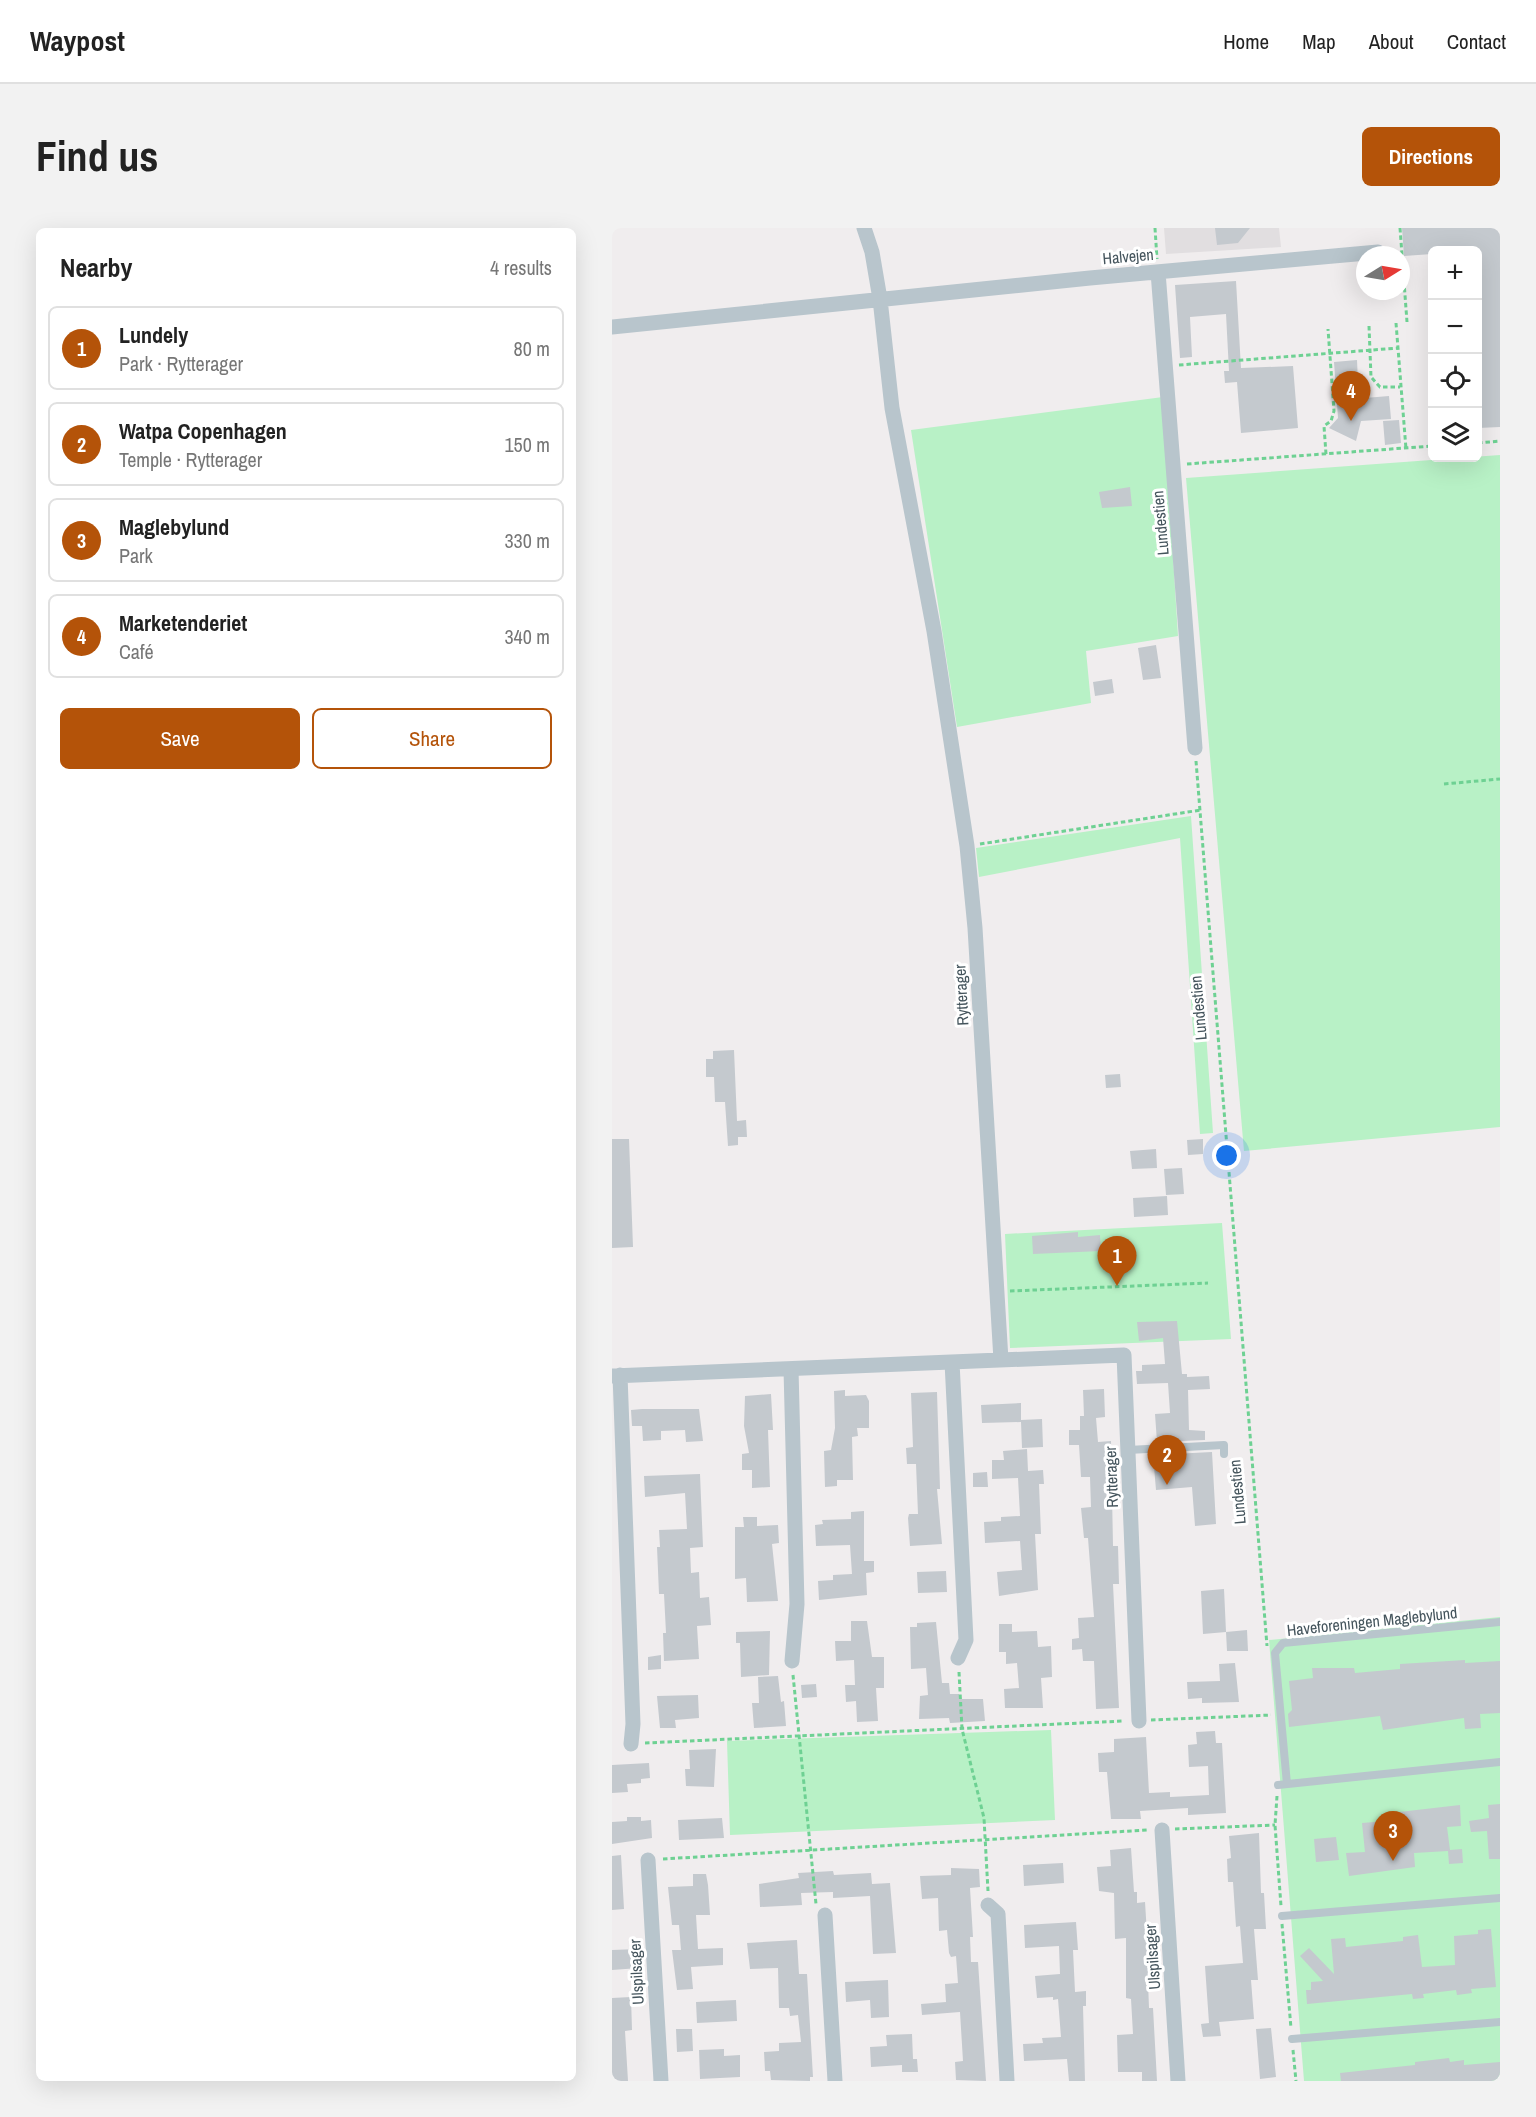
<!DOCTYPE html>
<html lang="en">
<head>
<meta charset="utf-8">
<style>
	:root { --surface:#fff; --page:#f2f2f2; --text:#222; --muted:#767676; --line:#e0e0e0; --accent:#b45309 }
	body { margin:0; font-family:"Archivo Narrow",sans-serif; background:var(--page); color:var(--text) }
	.controls { position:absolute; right:18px; top:18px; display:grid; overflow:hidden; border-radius:9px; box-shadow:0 6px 24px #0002 }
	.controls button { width:54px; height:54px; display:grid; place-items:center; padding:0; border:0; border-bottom:2px solid var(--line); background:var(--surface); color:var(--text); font:30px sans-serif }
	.compass { position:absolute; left:744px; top:18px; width:54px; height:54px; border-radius:50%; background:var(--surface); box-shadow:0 6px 24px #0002; rotate:79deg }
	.you { position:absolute; left:615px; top:928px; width:21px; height:21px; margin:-15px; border:4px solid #fff; border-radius:50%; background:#1a73e8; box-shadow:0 0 0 9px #1a73e833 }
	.badge { display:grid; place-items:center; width:39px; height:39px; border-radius:50%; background:var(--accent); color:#fff; font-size:20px; font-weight:700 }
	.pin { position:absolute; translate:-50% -50px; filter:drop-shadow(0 2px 3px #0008) }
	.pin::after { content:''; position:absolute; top:32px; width:21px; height:18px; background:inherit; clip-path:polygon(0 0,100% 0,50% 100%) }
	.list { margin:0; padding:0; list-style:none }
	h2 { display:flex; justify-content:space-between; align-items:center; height:78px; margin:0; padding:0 24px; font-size:26px }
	h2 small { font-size:20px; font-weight:400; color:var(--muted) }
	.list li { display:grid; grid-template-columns:39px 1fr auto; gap:18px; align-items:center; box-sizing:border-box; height:84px; margin:0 12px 12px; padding:0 12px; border:2px solid var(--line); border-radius:9px }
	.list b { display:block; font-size:22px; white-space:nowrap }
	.list p { margin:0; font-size:20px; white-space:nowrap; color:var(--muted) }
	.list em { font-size:20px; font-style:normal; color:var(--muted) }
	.actions { display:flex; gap:12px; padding:18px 24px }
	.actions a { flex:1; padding:14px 0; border:2px solid var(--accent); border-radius:9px; text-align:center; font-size:21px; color:var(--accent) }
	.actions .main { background:var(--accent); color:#fff }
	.icon { flex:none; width:33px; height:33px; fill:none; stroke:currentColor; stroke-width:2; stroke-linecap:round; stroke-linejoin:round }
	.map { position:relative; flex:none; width:888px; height:1853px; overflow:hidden; border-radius:9px }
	header { display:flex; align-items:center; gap:36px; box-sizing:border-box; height:84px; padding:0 30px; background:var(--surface); border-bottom:2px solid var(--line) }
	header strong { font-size:28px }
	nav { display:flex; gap:33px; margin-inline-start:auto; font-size:21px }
	.intro { display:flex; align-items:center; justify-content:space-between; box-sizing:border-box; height:144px; padding:0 36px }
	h1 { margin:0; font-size:42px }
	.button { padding:15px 27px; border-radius:9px; background:var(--accent); color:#fff; font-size:21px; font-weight:700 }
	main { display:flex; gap:36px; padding:0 36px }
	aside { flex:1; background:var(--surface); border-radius:9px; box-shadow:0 6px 24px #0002 }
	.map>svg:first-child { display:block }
	.education { fill:#e1dee0 }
	.green { fill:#b8f1c6 }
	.building { fill:#c4c9ce }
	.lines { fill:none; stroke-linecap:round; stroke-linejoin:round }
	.path { stroke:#6ed193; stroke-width:3; stroke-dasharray:4.5 3; stroke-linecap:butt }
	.lane { stroke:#b8c5cc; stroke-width:8 }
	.street { stroke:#b8c5cc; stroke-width:15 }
	.labels { text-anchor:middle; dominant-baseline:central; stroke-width:6; stroke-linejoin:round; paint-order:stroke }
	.street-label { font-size:16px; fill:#44545c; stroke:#fff }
</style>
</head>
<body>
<header>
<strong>Waypost</strong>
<nav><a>Home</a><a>Map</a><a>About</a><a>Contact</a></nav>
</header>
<div class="intro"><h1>Find us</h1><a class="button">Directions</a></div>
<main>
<aside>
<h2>Nearby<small>4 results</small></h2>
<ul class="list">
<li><span class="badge">1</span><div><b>Lundely</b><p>Park · Rytterager</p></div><em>80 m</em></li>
<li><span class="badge">2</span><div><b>Watpa Copenhagen</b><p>Temple · Rytterager</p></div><em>150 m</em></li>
<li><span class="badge">3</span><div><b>Maglebylund</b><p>Park</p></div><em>330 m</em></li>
<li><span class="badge">4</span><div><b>Marketenderiet</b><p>Café</p></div><em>340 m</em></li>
</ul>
<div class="actions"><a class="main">Save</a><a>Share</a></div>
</aside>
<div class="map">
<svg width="888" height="1853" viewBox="0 0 888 1853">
	<rect width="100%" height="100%" fill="#f0edee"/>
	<path class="education" d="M552,0H667L669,19L554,26Z"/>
	<path class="green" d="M551,169L566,408L474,423L479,475L345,499L299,202Z
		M888,227V899L632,923L574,250Z
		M579,588L601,905L588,906L568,610L367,649L364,620Z
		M610,995L619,1111L398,1120L393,1006Z
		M888,1389V1853H692L657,1412Z
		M439,1502L443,1592L118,1607L115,1513Z"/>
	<path class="building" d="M603,0H638L626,15L605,17Z
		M790,0H888V199L866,200V22H820V26L792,28Z
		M624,53L629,140L681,138L686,200L629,205L625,154L613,155L612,143H617L614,86L578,89L580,129L568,130L563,57Z
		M745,132L746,154L755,159L753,170L777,168L779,191L749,193L744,213L717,200L726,190L722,134Z
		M787,192L789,215L773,217L771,193Z
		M518,259L520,278L490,280L487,264Z
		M544,417L549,450L531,452L526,420Z
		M500,451L502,465L483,468L481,454Z
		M122,822L125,893L134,892L135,909H126V917L116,918L113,874H103L102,849H94V831H101V823Z
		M508,846L509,859L494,860L493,847Z
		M0,911H17L21,1019L0,1020Z
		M591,911V926L576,927L575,912Z
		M544,921L545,940L520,941L518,923Z
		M570,940L572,966L554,967L552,941Z
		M555,968L556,987L522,989L521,970Z
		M466,1004V1009L488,1007L489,1023L421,1026L420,1008Z
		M565,1093L570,1146H575V1149L597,1148L598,1161L576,1162L577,1202L593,1203V1212L545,1214L543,1186L558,1185L556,1155L525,1156L524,1143H530V1137L553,1136L551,1110L527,1113L525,1094Z
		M492,1161L493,1189L484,1190L486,1214L499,1213L501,1318H506L507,1356H501L507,1480L484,1481L482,1433H471L470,1421L460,1422V1411L467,1410L466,1390L482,1389L476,1310H472L469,1280L479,1279L478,1249H469L467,1217H457V1202H468V1188H472L471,1162Z
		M233,1162V1168L254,1167L257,1173V1200H245L246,1208L240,1209L241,1252H225V1258L213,1259L212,1223L219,1222L223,1200L222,1163Z
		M325,1164L328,1261H325L330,1316L298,1318L296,1290L297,1286H306L304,1236H295L294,1220L301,1219L299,1165Z
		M159,1166L161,1202H156L158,1259L140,1260V1242H130V1226L137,1225L132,1198L133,1168Z
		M409,1175V1192L430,1191L431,1219L410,1220L409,1194L370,1195L369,1177Z
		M30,1181H87L91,1213L74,1214L73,1202L49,1203V1212L31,1213L30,1198H20L19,1182Z
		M415,1221L416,1243L431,1242L432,1256H427L429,1306H423L426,1362L387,1368L385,1344L410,1342L408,1313L373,1315L372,1294L389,1293V1289L408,1288L406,1250L380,1251V1232H392L391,1223Z
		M600,1224L604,1296L583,1298L580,1259L544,1262L541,1227Z
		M375,1244L376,1259H361V1245Z
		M88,1246L91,1319L78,1320L79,1345L87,1344L88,1370L97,1369L99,1397L85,1398L87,1431L52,1433L51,1405H54L52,1366H47L45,1319H48L47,1302L75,1301L73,1265L33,1269L32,1248Z
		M252,1283V1333H262V1344L254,1345L255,1367L207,1372L206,1353L221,1352V1347L240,1346L238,1317L204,1318L203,1297L211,1296L210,1292L239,1291V1284Z
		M131,1289H145V1298L166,1297L167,1315L160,1316L166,1373L135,1374L134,1350L123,1351V1299H132Z
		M334,1343L335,1364L306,1365L305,1344Z
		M612,1361L614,1404L635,1402L636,1423H615L614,1404L591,1406L589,1363Z
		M239,1393H255L260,1429H272V1460H264L266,1493L245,1494L244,1473L234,1474L233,1457H243L242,1432L224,1433L223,1413H239Z
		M324,1394L330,1455H337L338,1466H347V1471H371L373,1493L338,1495L337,1490L307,1491L308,1468L316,1467L314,1440L299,1441L298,1399H305V1395Z
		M387,1396H400V1404L425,1403L426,1419L439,1418L440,1449L429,1450L431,1480H393L392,1461L407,1460L405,1435L394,1436V1424H387Z
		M158,1403L157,1447L129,1449L128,1415H124V1404Z
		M49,1427V1441L36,1442V1429Z
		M853,1432V1435L888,1433V1485L868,1486L869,1500L853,1501L852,1490L771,1502L768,1488L677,1499L676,1486L680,1482L677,1453L701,1450L700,1440H742L743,1445L788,1441V1436Z
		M623,1435L627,1474L590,1475V1470L576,1471L575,1454L608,1453L607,1436Z
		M166,1448L169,1474L172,1473L174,1498L142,1500L140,1475H147L146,1449Z
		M204,1456L205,1469L190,1470L189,1457Z
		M86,1467L87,1490L63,1492L64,1500H48L45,1468Z
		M603,1503L604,1515H610L614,1585L576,1587V1580L528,1583L529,1591H499L495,1544H487L486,1525L502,1524V1511L534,1509L537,1565L558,1564V1569L597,1567L596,1538L577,1539L576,1517L585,1516L584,1504Z
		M104,1521L102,1559L74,1558L73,1541H78L77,1522Z
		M37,1535L38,1550L29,1551V1555L15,1556L16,1564L0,1565V1537Z
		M888,1576V1631H877L875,1603L859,1604L857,1593L877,1590L876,1577Z
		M848,1577L849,1598L835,1599L838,1622L850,1621L851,1635L837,1636L836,1623L802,1625L803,1639L737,1648L734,1625L753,1624L750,1595L786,1592L787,1584Z
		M15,1589H29V1593L39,1592L40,1610L0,1616V1594L15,1593Z
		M110,1590L112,1610L67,1612L66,1592Z
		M647,1605L649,1665H652L654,1701H642L646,1752H639L642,1791L607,1794L609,1808L591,1809L589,1796L605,1794L597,1795L593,1738L631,1735L628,1698L624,1699L621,1654H616L615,1631L619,1630L617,1608Z
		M724,1609L727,1632L704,1634L702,1611Z
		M519,1620L522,1664H525V1675L533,1674L538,1754H536L537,1780H541L545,1853H530V1844H506L505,1807L521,1806L519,1771L514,1770V1710L503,1711L502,1665L487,1663L485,1639L499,1638L498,1622Z
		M9,1627L12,1681L0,1682V1628Z
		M451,1635L452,1655L412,1658L411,1637Z
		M339,1640L367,1641L368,1659L358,1660L361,1709H358L359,1734H366L374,1853L344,1852L343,1834L351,1833L348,1784L310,1787L309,1776L334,1774L333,1756L346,1755L344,1728L339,1729L337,1725L335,1702L327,1703L326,1670L310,1671L308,1648L339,1647Z
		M221,1643L222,1647L259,1645L260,1656L278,1655L284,1725L261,1726L258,1668L221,1670V1664L189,1665L190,1677L148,1679L147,1656L187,1650L186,1645Z
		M81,1646H94L96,1657L98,1687H84L86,1721L111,1720V1737L79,1739L81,1761L65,1762L60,1722H69L67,1697H60L56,1659L81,1658Z
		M464,1694L466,1722H461L463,1764L474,1763V1778H471L473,1853H457L455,1831L412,1833L411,1816L431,1815L430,1810L449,1809L446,1771L441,1772V1769L425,1770L423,1748L448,1746L447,1718L413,1720L412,1697Z
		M879,1701L884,1759L859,1761L860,1765L845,1767L844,1762L811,1766L812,1770L801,1771L800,1766L695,1776L694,1762H699V1754L711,1753L688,1728L697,1720L722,1746L719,1711L733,1710L734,1719L791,1713V1709L806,1707L810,1739L843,1737L842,1708L866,1706V1702Z
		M185,1712L187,1746H195L201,1849H198V1853L159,1852L158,1843H153L152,1824L167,1823V1815L189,1814L186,1787L178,1788L177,1780H167L166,1740L138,1741L135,1715Z
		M26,1721L27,1740L0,1742V1722Z
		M276,1752L277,1789L259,1790L258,1772L234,1774L233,1754Z
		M19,1769L20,1802L13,1803L16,1853H0V1770Z
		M124,1772L125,1793L85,1795L84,1774Z
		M659,1800L664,1849L648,1851L644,1801Z
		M64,1801H80L81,1823L65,1824Z
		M300,1806L301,1831H305L306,1844H290V1837L259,1839L258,1819L275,1818L274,1807Z
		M112,1821V1828L128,1827V1849L88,1851L87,1822Z
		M837,1830L838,1834L852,1832V1837L888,1834V1853H729L728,1845L803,1837V1834Z"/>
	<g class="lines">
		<path class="path" d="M543,0L545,31
			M788,0L795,94
			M784,95L794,221
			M757,98L759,149L768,159H788
			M567,137L786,120
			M866,215L888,213
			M714,226L712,198L719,193L722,183L716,101
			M575,236L820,218
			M584,533L655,1418
			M832,556L888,551
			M368,616L589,582
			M398,1063L596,1055
			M347,1444L350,1501L372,1590L376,1663
			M181,1447L204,1676
			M539,1492L659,1487
			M33,1515L512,1493
			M665,1568L663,1597L669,1678
			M563,1601L663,1597
			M51,1631L535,1602
			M670,1696L679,1800
			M681,1822L684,1853"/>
		<path class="lane" d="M516,1222L612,1217V1226
			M675,1556L663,1425L671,1415L888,1394
			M666,1557L888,1534
			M670,1688L888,1670
			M680,1811L888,1794"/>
		<path class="street" d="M252,0L260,24L268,71L280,180L322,403L355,618L363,700L389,1132
			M546,44L583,520
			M0,99L478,50L766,24
			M340,1134L354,1412L346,1430
			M179,1141L185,1376L180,1433
			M8,1147L21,1496L19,1516
			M0,1148L512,1127L527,1493
			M550,1602L566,1853
			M36,1632L49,1853
			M376,1677L386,1686L395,1853
			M213,1687L223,1853"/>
	</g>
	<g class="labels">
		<g class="street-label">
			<text transform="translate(516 28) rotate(-5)">Halvejen</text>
			<text transform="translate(548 295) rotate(-95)">Lundestien</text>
			<text transform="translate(349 767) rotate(-93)">Rytterager</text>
			<text transform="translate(586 780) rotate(-95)">Lundestien</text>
			<text transform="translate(499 1249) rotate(-92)">Rytterager</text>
			<text transform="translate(625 1264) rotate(-95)">Lundestien</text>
			<text transform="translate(760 1393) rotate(-6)">Haveforeningen Maglebylund</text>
			<text transform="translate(540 1729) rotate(-94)">Ulspilsager</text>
			<text transform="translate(24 1744) rotate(-93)">Ulspilsager</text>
		</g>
	</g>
</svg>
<div class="controls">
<button>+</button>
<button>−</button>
<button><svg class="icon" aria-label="locate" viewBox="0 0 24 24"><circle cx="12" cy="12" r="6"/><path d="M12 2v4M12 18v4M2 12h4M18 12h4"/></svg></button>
<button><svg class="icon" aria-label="layers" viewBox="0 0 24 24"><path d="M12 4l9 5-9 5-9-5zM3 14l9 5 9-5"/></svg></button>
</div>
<svg class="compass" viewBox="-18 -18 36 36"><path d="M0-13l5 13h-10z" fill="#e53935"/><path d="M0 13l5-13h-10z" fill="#767676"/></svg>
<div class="you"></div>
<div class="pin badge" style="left:505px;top:1058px">1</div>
<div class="pin badge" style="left:555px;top:1257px">2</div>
<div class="pin badge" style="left:781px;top:1633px">3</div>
<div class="pin badge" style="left:739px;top:193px">4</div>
</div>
</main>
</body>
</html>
